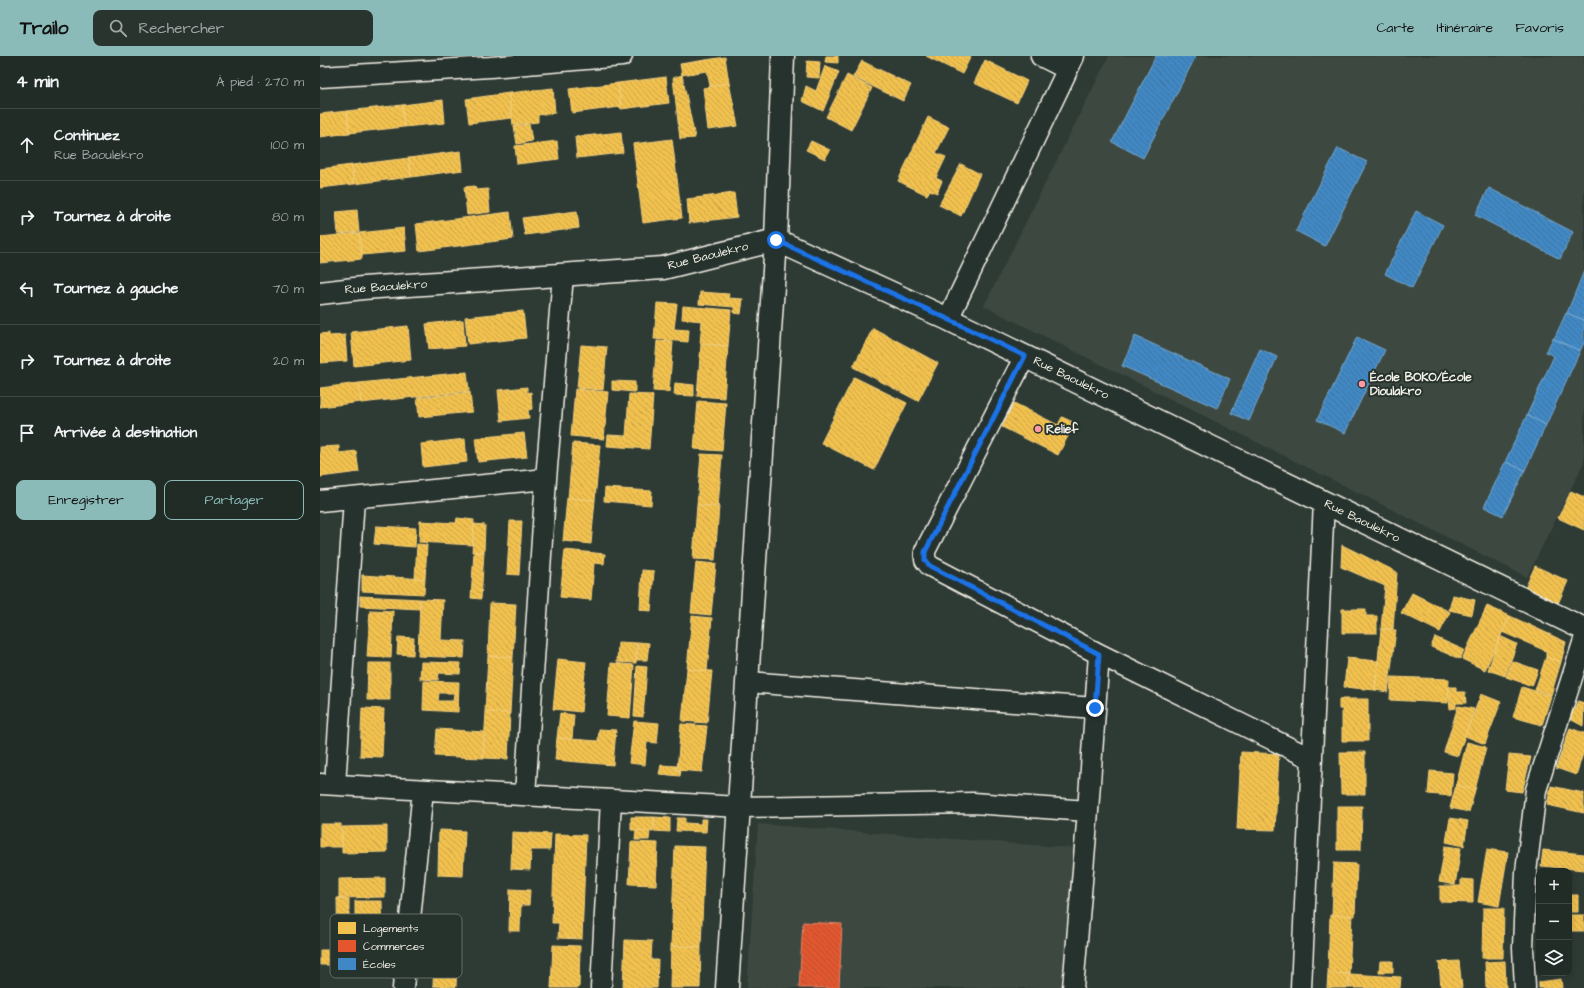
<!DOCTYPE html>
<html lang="fr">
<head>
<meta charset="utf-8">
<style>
	:root { --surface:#222c27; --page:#2a342f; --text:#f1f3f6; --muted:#a2a7a7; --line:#3f4844; --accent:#8bbbb9 }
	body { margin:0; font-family:"Architects Daughter",sans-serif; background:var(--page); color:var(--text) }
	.controls { position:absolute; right:12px; bottom:12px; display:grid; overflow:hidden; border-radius:8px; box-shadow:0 2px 6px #0003 }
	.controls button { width:36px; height:36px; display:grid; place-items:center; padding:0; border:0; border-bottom:1px solid var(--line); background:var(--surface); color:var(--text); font:20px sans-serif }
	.stop { position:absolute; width:12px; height:12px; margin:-9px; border:3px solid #1a73e8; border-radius:50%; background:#fff }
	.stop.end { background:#1a73e8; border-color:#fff; box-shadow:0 1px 4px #0008 }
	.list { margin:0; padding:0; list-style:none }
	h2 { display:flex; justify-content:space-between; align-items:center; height:52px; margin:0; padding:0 16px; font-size:17px }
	h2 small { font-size:13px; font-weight:400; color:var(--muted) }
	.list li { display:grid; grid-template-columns:26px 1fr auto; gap:12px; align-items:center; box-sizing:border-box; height:72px; padding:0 16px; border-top:1px solid var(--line) }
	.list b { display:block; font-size:15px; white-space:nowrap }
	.list p { margin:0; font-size:13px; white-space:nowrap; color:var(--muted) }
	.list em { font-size:13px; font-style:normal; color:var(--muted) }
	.actions { display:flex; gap:8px; padding:12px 16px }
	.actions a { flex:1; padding:9px 0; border:1px solid var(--accent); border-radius:8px; text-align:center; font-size:14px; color:var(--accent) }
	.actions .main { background:var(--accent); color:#111 }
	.icon { flex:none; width:22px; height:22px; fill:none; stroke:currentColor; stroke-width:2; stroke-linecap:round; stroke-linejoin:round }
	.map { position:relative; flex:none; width:1264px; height:932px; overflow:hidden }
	header { display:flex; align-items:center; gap:24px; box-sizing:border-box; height:56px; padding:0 20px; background:var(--accent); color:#111 }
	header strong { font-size:19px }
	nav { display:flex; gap:22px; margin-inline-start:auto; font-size:14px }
	.search { width:280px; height:36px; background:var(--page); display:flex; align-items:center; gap:10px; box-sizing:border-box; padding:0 14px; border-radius:8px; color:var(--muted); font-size:15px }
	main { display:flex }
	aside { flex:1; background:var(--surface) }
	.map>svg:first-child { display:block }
	.built { fill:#3c4841 }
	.homes { fill:url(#homes-back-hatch); stroke:#f3cf7c; fill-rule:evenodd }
	.shops { fill:url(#shops-back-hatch); stroke:#e98566 }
	.schools { fill:url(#schools-back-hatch); stroke:#75a8d0 }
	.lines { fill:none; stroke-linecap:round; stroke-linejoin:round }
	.street-casing { stroke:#f4f1e8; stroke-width:23 }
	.secondary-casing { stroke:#f4f1e8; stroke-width:25 }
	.street { stroke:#26332d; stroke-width:20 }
	.secondary { stroke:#26332d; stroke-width:22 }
	.route { stroke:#1a73e8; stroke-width:5 }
	.poi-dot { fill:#ff9aa2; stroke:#26332d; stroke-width:1.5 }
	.labels { text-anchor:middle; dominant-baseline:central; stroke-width:4; stroke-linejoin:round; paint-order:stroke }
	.street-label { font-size:12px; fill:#f4f1e8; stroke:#26332d }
	.poi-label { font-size:12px; font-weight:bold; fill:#f4f1e8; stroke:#26332d; text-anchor:start }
	.key { fill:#26332d; stroke:#646c65; stroke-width:1 }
	.key-label { font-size:11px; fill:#f4f1e8 }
</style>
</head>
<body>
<header>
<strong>Trailo</strong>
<div class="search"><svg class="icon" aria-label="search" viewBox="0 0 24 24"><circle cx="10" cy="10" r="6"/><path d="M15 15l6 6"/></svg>Rechercher</div>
<nav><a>Carte</a><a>Itinéraire</a><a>Favoris</a></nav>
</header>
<main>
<aside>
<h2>4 min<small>À pied · 270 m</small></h2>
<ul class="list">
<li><svg class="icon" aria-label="ahead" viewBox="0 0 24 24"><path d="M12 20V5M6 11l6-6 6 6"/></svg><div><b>Continuez</b><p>Rue Baoulekro</p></div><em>100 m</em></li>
<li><svg class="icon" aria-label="right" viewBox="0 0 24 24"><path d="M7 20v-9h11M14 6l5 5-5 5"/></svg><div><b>Tournez à droite</b></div><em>80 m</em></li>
<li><svg class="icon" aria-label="left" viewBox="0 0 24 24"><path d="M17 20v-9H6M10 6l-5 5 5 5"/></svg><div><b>Tournez à gauche</b></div><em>70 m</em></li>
<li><svg class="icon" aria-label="right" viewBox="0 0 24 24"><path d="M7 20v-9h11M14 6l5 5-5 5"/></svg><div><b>Tournez à droite</b></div><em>20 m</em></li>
<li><svg class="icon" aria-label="arrive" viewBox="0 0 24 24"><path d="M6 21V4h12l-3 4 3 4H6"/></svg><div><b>Arrivée à destination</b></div></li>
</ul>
<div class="actions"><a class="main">Enregistrer</a><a>Partager</a></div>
</aside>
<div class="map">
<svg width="1264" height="932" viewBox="0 0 1264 932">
	<defs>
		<pattern id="homes-back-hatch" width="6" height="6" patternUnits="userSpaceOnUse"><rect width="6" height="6" fill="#f2c14e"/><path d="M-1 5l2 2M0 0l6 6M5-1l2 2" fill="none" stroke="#c8a34c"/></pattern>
		<pattern id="shops-back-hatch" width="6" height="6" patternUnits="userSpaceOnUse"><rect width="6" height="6" fill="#e4572e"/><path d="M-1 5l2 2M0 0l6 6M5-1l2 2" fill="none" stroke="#ae5236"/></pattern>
		<pattern id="schools-back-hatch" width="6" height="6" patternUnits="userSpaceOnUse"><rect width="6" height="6" fill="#3f88c5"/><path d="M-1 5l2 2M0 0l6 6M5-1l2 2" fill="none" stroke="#427299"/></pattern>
	</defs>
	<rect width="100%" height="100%" fill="#2e3b34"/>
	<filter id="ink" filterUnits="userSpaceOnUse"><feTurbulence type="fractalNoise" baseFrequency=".025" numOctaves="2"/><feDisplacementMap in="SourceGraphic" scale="8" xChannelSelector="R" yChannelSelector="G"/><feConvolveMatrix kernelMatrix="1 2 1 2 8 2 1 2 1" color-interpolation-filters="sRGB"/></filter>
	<g filter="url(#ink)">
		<path class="built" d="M789,0H1264V406L1207,521L664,250Z
			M438,768L753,792L744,932H427Z"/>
		<path class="homes" d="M506,0H518V7L505,6Z
			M606,0H651L642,18Z
			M405,1L409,27L390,30L387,15L362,19L360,8Z
			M665,4L707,25L697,47L654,27Z
			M487,5L500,6L499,22L486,21Z
			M542,5L591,29L583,45L533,21Z
			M505,10L519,16L503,55L482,45L486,30L496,35Z
			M362,19L375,82L360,83L353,22Z
			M527,19L552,32L531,74L506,61Z
			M346,21L349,47L301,53L298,27Z
			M298,27L301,51L252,57L249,33Z
			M409,27L418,70L388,74L383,32Z
			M233,32L235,57L218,59V66L193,69L189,37Z
			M189,37L192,62L149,67L146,43Z
			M123,44L125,67L84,71L82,49Z
			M82,49L84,71L29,77L27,55Z
			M27,55L29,77L0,81V58Z
			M608,61L629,71L616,97L626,101L616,122L622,125L617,137L610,134L607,139L578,125Z
			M209,68L212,85L197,88L194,70Z
			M301,76L303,97L257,102L255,81Z
			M352,83L362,162L323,167L313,88Z
			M237,85L239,103L197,108L195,90Z
			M491,85L510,94L505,103L486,94Z
			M141,95L143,114L91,121L89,102Z
			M89,102L91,121L34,128L32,109Z
			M641,108L660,118L641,160L619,149Z
			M32,109L34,128L0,132V113Z
			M155,130L156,134L168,133L170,156L147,159L144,131Z
			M414,137L417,161L369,167L367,143Z
			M37,154L39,176L18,178L16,156Z
			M257,155L259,172L205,179L202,162Z
			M190,156L193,183L99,195L96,168Z
			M84,172L86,195L42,199L39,177Z
			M39,177L42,203L0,207V181Z
			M380,236L409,238L408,242L423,243L421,258L414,257V251L379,248Z
			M337,247L357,248L354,273L369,274L368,286L334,283Z
			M363,250L411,254L408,290L380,287L382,265L362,263Z
			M203,255L206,282L148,288L145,261Z
			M143,264L145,290L109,293L106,268Z
			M88,270L91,304L34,310L31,276Z
			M553,272L618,307L598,345L533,311Z
			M9,277V280L25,279L27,305L0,307V278Z
			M337,285L353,286L349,336L333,335Z
			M381,288L408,290L404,342L377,340Z
			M261,289L287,291L283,334L257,332Z
			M147,316L149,335L41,347L39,327Z
			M534,321L587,347L554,414L501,387Z
			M292,325L315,326V336L292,334Z
			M39,327L41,346L0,351V332Z
			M355,327L374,329V340L354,339Z
			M207,331V337L211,336L212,353L208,354L209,362L181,365L178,334Z
			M255,333L288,336L284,383L251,380Z
			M150,336L152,356L99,361L97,342Z
			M309,338L333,339L329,393L287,390L288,379L306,380Z
			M378,345L406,347L402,395L374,393Z
			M694,347L738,369L742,361L755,367L738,399L682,371Z
			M204,377L207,401L158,406L155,382Z
			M145,383L147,406L103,411L101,388Z
			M253,387L280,389L275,444L248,442Z
			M19,390V397L36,395L39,416L0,421V391Z
			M381,398L402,399L398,451L377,449Z
			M285,432L332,435L331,449L284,445Z
			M1251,435L1264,441V474L1238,462Z
			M247,442L275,444L271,488L243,485Z
			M377,449L399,450L395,504L373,503Z
			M137,462L154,464L153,489L99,486L100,465L136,467Z
			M190,465H202L199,519L187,518Z
			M154,468L165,469L164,496H152Z
			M56,470L96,472L95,491L54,488Z
			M97,488L107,489L105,523L95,522Z
			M1022,489L1077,516L1073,573H1061L1065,530L1021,511Z
			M245,494L285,498L284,508L274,507L271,544L240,541Z
			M154,496H164L161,543L151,542Z
			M376,506L396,508L391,559L371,557Z
			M1215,510L1248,525L1236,552L1203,537Z
			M322,514L334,515L331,555L320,554Z
			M42,519L105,523L104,538L42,535Z
			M1092,537L1130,556L1120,576L1081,557Z
			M1133,539L1155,544L1152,559L1129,554Z
			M40,540L100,543V553L40,550Z
			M100,543L123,544L121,584L145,585L144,602L98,600Z
			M170,547L196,548L193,601L168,600Z
			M1167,550L1190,560L1165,614L1142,603Z
			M1022,553H1046V560H1057V577H1022Z
			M50,554L73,555L71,602L47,601Z
			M372,560L392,562L387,615L367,613Z
			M1190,560L1246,586L1241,606L1226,601V595L1182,576Z
			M1061,573L1076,574L1068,636L1055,634Z
			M1180,580L1197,588L1185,620L1168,614Z
			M78,581L94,582L93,599L77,598Z
			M1115,581L1144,594L1140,603L1111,591Z
			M298,586L317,587L316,607L297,606Z
			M318,586L329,587L327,604H316Z
			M168,600L193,601L190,657L165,656Z
			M1226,601L1241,606L1231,639L1215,634Z
			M1027,602L1058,605L1055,634L1024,631Z
			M238,603L266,606L261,656L233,653Z
			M1192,605L1218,614L1212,630L1186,621Z
			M101,606L141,607L140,618L119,617L118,624L100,623Z
			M48,607H70V644H47Z
			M291,607L314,609L310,662L287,660Z
			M317,610L327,611L323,661L314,660Z
			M367,613L392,615L387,667L362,665Z
			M1071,621L1129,623L1128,647L1070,644Z
			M104,625L139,626L138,656L103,654ZM119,637H134L133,645H118Z
			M1128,631H1136V636H1145L1146,647H1136V652L1130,653Z
			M1202,631L1231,640L1222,669L1193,661Z
			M1161,638L1181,646L1165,688L1145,680Z
			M1019,643H1048V685H1022V653H1019Z
			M1258,645L1264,647L1263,670L1250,663Z
			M1138,650L1154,653L1138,700L1124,696Z
			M42,652L64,653L62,701L40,700Z
			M166,656L190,657L188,703L163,702Z
			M240,657L254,659L252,683L237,682Z
			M314,665L339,667L337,687L327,686L325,709L309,707Z
			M361,668L387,670L382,716L357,714Z
			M1250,672L1264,677V695L1256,719L1236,712Z
			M117,673L164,676L163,702L115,700Z
			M279,673L296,674L293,709L235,704L237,682L278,685Z
			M1147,686L1166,691L1155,734L1136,729Z
			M921,696L959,698L955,774L917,773Z
			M1020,696H1045V738H1021Z
			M1189,699L1211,701L1202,736L1185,734Z
			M341,709L357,710L356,714H361L360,720L339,718Z
			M1110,715L1133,717L1131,740L1108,738Z
			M1136,729L1155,734L1149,756L1130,752Z
			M1231,730L1264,737V757L1227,749Z
			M1017,750H1042L1041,794H1017Z
			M311,761H334L333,775L311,774Z
			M334,761L350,762V776L334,775Z
			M357,762H365V767L381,768V763H387L386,776L356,775Z
			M1130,762L1148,765L1144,790L1126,786Z
			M0,768H21L22,791H0Z
			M67,770V796L22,797V771Z
			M119,774L145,775L143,820L118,819Z
			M316,774L330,775L329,784H315Z
			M192,776L231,778L230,794H211L210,814L191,813Z
			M235,778L266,779L262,883L238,882L239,867H232Z
			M311,786L338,787L336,829L309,828Z
			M355,790L385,791L381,891L351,890Z
			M1125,790L1141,792L1135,829L1119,826Z
			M1167,793L1188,796L1179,850L1158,846Z
			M1223,794L1264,798V814L1221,810Z
			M1014,807L1037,808L1035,860L1012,859Z
			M65,822V841L19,842V823Z
			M1141,823L1153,824V847L1120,846V830H1141Z
			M190,833L210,834L209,849H201L200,875H189Z
			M1249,839H1258V856H1249Z
			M17,842L29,843V915H18Z
			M35,845H62L63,890H35Z
			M1163,852H1184L1183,902H1162Z
			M1010,859L1032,860L1029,918L1008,917Z
			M1249,859H1264V875H1249Z
			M115,876L138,877L136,931L113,930Z
			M305,884L332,885L331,904H338L337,932H303Z
			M233,889L260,890L259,932H231Z
			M351,890L381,891L380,932H350Z
			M0,894H17V909H0Z
			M1060,905H1073V916H1059Z
			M1139,905L1142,932H1121L1119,906Z
			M1185,905L1186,932H1166L1165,906Z
			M1008,917L1029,918V932H1007Z
			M1029,918L1081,921L1080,932H1028Z
			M1241,923L1242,932H1219V926Z"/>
		<path class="shops" d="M483,866L522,868L519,932H479Z"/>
		<path class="schools" d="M836,0H876L823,102L792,86Z
			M1018,92L1047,106L1005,190L976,175Z
			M1169,132L1253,176L1240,203L1155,159Z
			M1096,155L1123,169L1092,232L1065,218Z
			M1264,215V264L1247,257Z
			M1246,257L1264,264V287L1260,295L1234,283Z
			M815,280L910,323L897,352L802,310Z
			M1037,281L1065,294L1025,377L997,364Z
			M1233,282L1260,295L1226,369L1207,359L1234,300L1226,296Z
			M940,293L957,301L929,365L911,357Z
			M1207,359L1226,369L1205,414L1185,406Z
			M1185,406L1205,414L1183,460L1164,451Z"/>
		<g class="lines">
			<defs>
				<path id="street" d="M721,0L747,13
					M0,21L170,11L302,0
					M628,263L754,0
					M705,300L605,495V504L610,510L779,598L992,703
					M0,445L226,423
					M427,626L775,652
					M0,728L420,751L653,747L768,755
					M15,729L34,443
					M205,739L226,423L243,219
					M83,932L103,734
					M281,932L291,744
					M753,932L768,755L779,598
					M981,932L1004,446
					M1205,932L1203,892L1206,816L1216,734L1264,584"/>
				<path id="secondary" d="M0,237L43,232L343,212L456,184L628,263L1264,573
					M407,932L456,184L463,0"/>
			</defs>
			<use href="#street" class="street-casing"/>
			<use href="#secondary" class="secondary-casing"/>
			<use href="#street" class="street"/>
			<use href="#secondary" class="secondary"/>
		</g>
	</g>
	<g class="lines" filter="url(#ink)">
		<path class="route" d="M456,184L628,263L705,300L605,496V504L610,510L779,598L775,652"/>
	</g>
	<g class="poi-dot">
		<circle cx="1042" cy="328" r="4"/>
		<circle cx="718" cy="373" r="4"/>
	</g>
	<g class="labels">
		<g class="street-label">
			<text transform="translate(388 200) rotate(-14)">Rue Baoulekro</text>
			<text transform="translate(66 231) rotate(-4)">Rue Baoulekro</text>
			<text transform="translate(751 322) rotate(26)">Rue Baoulekro</text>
			<text transform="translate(1042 465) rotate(26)">Rue Baoulekro</text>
		</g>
		<g class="poi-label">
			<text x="1050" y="321">École BOKO/École<tspan x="1050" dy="14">Dioulakro</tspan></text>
			<text x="726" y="373">Relief</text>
		</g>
	</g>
	<rect x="10" y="858" width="132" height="64" rx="6" class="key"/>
	<rect x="18" y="866" width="18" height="12" fill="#f2c14e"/>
	<rect x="18" y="884" width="18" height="12" fill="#e4572e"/>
	<rect x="18" y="902" width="18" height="12" fill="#3f88c5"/>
	<g class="key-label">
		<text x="43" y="876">Logements</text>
		<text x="43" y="894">Commerces</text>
		<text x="43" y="912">Écoles</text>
	</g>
</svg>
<div class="controls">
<button>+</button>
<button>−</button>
<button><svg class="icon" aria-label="layers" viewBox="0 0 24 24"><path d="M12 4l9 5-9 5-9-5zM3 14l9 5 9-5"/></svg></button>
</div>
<div class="stop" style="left:456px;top:184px"></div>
<div class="stop end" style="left:775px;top:652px"></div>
</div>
</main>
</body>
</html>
